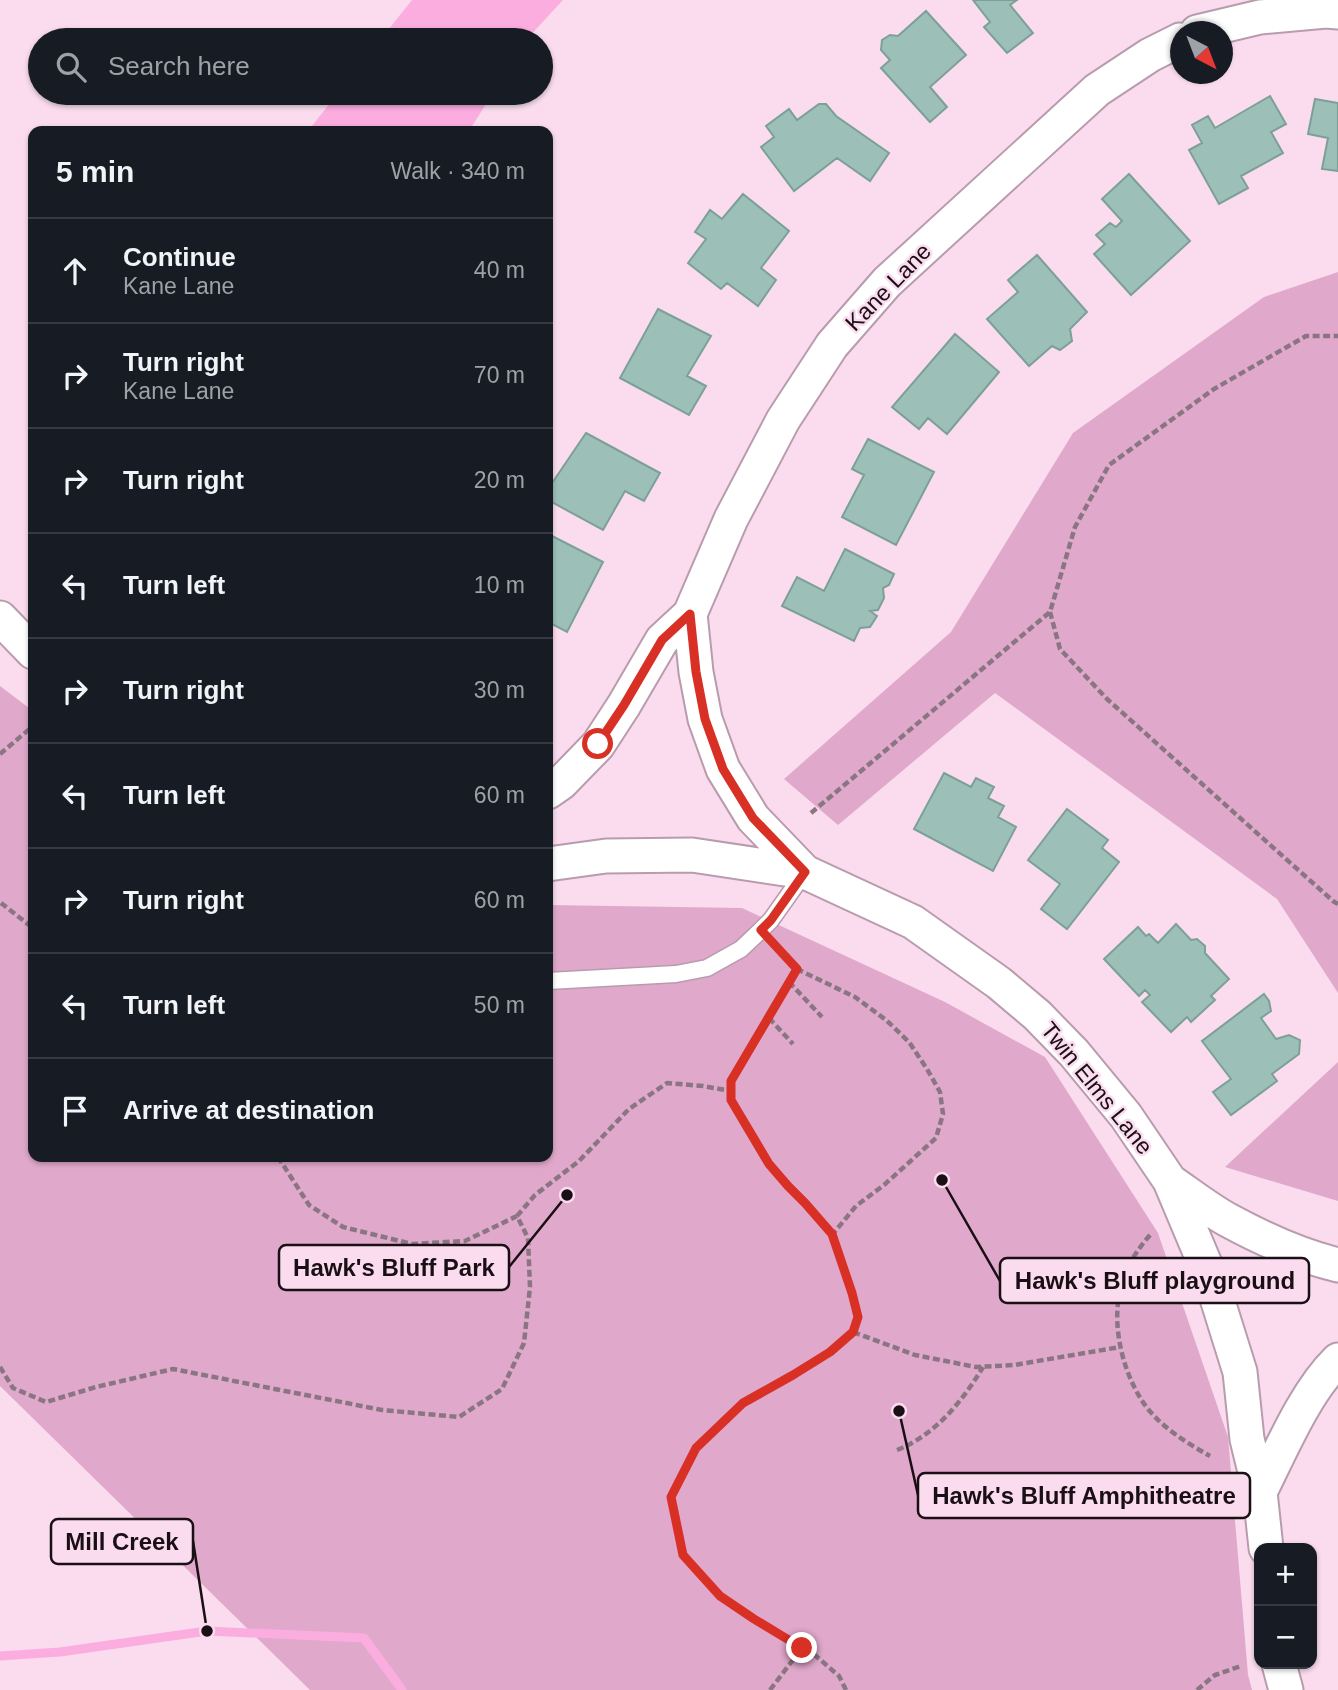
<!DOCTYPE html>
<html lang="en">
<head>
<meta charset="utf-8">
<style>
	:root { --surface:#171b24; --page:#242831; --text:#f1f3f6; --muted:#9ea1a6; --line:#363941 }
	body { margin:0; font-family:Helvetica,sans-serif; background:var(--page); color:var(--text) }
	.controls { position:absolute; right:21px; bottom:21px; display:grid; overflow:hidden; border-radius:14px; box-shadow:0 2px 5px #0004 }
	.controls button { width:63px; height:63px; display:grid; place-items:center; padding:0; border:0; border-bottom:2px solid var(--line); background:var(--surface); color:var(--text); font:35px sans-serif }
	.compass { position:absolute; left:1170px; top:21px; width:63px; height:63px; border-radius:50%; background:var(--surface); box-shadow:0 2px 5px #0004; rotate:138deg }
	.stop { position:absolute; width:21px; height:21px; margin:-16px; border:5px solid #d93025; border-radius:50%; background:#fff }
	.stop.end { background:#d93025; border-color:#fff; box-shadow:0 2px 7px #0008 }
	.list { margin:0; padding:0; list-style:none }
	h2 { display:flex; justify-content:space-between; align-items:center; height:91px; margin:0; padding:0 28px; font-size:30px }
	h2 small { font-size:23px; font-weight:400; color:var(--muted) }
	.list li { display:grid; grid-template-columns:46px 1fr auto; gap:21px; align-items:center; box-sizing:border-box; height:105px; padding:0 28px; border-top:2px solid var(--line) }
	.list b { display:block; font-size:26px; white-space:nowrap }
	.list p { margin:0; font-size:23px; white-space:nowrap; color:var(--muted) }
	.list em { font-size:23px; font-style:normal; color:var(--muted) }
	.icon { flex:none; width:38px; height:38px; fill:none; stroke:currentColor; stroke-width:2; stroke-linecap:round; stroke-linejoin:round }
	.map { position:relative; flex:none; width:1338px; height:1690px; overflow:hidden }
	.search { position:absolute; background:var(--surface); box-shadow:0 2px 5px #0004; left:28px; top:28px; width:525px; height:77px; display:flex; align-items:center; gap:18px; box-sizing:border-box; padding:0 24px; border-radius:38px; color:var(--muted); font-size:26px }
	.panel { position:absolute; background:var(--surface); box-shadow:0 2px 5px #0004; left:28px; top:126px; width:525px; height:1036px; border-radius:14px }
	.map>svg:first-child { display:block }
	.green { fill:#e0a8cb }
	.water { fill:#fcaddf }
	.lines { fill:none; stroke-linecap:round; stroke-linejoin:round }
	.stream { stroke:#fcaddf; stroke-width:9 }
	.building { fill:#9cc0b8; stroke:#7ca098; stroke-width:2 }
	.service-casing { stroke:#b89cad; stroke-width:19 }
	.minor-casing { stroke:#b89cad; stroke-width:37 }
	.path { stroke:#8a7682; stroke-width:4.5; stroke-dasharray:7 3.5; stroke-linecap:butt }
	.service { stroke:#fff; stroke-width:16 }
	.minor { stroke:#fff; stroke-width:33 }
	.route { stroke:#d93025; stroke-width:9 }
	.labels { text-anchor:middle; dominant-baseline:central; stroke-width:5; stroke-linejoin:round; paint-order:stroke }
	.street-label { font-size:23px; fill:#190f15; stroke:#fadcee }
	.leader { fill:none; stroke:#190f15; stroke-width:2.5 }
	.callout-dot { fill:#190f15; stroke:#fadcee; stroke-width:2.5 }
	.callout { fill:#fadcee; stroke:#190f15; stroke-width:2.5 }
	.callout-label { font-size:24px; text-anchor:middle; font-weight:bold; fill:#190f15 }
</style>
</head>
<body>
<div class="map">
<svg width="1338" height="1690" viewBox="0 0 1338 1690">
	<rect width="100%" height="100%" fill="#fadcee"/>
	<path class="green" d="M1338,272V993L1277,899L995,693L838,825L784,779L951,632L1073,433L1264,297Z
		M0,686L33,711V1157H548V905L742,908L945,1002L1045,1057L1158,1233L1228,1437L1248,1675L1252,1690H310L0,1386Z
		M1338,1062V1201L1225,1167Z"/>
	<path class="water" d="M412,0H563L526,40H380Z
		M338,93H493L469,131H308Z"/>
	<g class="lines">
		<path class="stream" d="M0,1656L60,1652L207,1631L364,1638L402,1690"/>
	</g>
	<path class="building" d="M973,0H1017L1010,5L1033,33L1007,53L984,27L990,22Z
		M926,11L966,55L930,87L947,107L930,122L881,68L890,60L881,50L882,40L890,35L898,36Z
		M1270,96L1286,124L1271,132L1283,153L1241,176L1248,188L1219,204L1189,150L1202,143L1192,125L1208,116L1215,128Z
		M1315,99L1338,103V171L1322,169L1328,138L1308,134Z
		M819,104H826L836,116L889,153L870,181L837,158L794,191L761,147L774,137L766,126L789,109L797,120Z
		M1129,174L1190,241L1131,295L1094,254L1105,244L1096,235L1110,223L1116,227L1122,221L1102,199Z
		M743,194L789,231L761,268L776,280L758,306L727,283L721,289L688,263L706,239L695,232L710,210L722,219Z
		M1037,255L1087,312L1070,329L1072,341L1060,350L1052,346L1029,366L987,319L1018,292L1008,280Z
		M658,309L711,336L687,376L706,386L689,415L620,378Z
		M955,334L999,372L947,434L928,418L919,429L892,407Z
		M586,433L660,473L644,501L625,491L603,530L548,500V489Z
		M868,439L934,472L896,545L842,517L864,475L852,469Z
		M552,536L603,562L567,632L548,622V545Z
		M845,549L894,574L889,585L883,588L884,598L878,610L870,611L877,616L870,627L860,628L854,641L782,606L797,577L824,591Z
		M944,773L971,787L976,778L994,787L988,798L1004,806L998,817L1016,827L993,871L914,829Z
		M1067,809L1108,840L1102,848L1119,862L1067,929L1041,909L1060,884L1028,860Z
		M1176,924L1191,940L1197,939L1205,946V953L1229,979L1211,996L1215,1000L1191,1022L1187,1017L1171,1032L1142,1002L1150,995L1145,990L1139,996L1104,959L1138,927L1146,936L1149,934L1158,943Z
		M1264,994L1269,1001L1271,1011L1261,1018L1276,1039L1289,1035L1300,1040L1299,1054L1272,1074L1277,1081L1231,1115L1213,1092L1231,1079L1202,1041Z"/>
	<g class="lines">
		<defs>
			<path id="service" d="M548,981L676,974L707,968L741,949L761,930L771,920L805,872"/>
			<path id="minor" d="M1197,32L1260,17L1326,11L1338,12
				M690,614L696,672L705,719L723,769L753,818L805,872
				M0,618L33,652
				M548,792L561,783L598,745L624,705L662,640L690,614L731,519L783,420L832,345L887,282L1097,90L1150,55L1180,40
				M548,864L606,856L692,855L805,872L913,922L999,983L1037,1015L1074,1053L1126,1116L1170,1181L1210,1276L1240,1372L1247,1439L1260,1492L1266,1548
				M1170,1181C1189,1194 1208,1209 1228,1220C1263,1239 1300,1256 1338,1265
				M1260,1492C1281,1450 1305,1392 1338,1360
				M1279,1664L1286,1690"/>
		</defs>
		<use href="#service" class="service-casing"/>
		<use href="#minor" class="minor-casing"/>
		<path class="path" d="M1050,612L1060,649L1107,699L1333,901L1338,904
			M0,754L33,726
			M811,813L1050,612L1075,527L1109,465L1214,389L1306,336H1338
			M1,903L33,928
			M775,946L797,969L855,997L886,1020L909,1042L927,1069L940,1092L943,1114L936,1138L884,1185L856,1206L832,1235L852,1293L858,1317L853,1332
			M797,969L731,1081V1100L769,1164L787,1186L805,1203L832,1235
			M789,982L822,1017
			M769,1018L793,1044
			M517,1216L535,1195L579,1161L629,1109L667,1083L703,1086L731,1091
			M1150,1235C1136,1251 1124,1270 1120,1291C1112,1325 1122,1369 1141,1399C1156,1424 1185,1442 1210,1456
			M0,1367L13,1388L46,1402L96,1387L173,1369L382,1410L459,1417L502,1389L524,1343L530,1287L528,1238L517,1216L465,1241L412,1244L343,1227L309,1205L278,1157
			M897,1450C935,1435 962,1402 983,1367
			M770,1690L802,1648
			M846,1690L839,1676L816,1656L754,1619L720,1596L683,1555L672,1497L696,1448L743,1403L794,1375L830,1352L853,1332L915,1355L976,1367L1014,1365L1120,1347
			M1197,1690L1215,1675L1241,1666"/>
		<use href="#service" class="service"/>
		<use href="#minor" class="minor"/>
	</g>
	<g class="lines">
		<path class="route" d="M598,744L624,705L662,640L690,614L696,672L705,719L723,769L753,818L805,872L771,920L761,930L797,969L731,1081V1100L769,1164L788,1186L805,1203L832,1234L852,1293L858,1317L853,1332L830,1352L793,1375L743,1403L696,1448L671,1497L683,1555L720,1596L754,1619L802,1648"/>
	</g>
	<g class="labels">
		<g class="street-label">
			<text transform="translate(888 287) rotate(-46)">Kane Lane</text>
			<text transform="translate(1097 1088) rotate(51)">Twin Elms Lane</text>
		</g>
	</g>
	<path class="leader" d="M567 1195L509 1267M942 1180L1000 1281M899 1411L918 1495M207 1631L193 1541"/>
	<g class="callout-dot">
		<circle cx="567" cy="1195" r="7"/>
		<circle cx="942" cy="1180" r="7"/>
		<circle cx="899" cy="1411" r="7"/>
		<circle cx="207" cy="1631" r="7"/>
	</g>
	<g class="callout">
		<rect x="279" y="1245" width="230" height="45" rx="7"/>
		<rect x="1000" y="1258" width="309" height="45" rx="7"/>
		<rect x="918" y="1473" width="332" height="45" rx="7"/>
		<rect x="51" y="1519" width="142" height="45" rx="7"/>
	</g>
	<g class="callout-label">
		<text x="394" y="1276">Hawk's Bluff Park</text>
		<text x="1155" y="1289">Hawk's Bluff playground</text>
		<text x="1084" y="1504">Hawk's Bluff Amphitheatre</text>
		<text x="122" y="1550">Mill Creek</text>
	</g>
</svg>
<div class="controls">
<button>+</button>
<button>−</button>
</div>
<svg class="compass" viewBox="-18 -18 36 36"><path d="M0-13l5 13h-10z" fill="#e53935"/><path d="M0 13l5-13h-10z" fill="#9ea1a6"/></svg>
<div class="stop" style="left:598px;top:744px"></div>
<div class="stop end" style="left:802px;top:1648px"></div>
<div class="search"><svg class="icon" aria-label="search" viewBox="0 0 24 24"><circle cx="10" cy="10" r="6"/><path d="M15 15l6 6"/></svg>Search here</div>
<section class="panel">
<h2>5 min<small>Walk · 340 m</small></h2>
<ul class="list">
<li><svg class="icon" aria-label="ahead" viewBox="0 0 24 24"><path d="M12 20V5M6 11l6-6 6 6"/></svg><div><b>Continue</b><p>Kane Lane</p></div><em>40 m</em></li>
<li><svg class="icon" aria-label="right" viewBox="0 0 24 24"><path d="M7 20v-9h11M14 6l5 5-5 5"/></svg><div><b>Turn right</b><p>Kane Lane</p></div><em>70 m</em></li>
<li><svg class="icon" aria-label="right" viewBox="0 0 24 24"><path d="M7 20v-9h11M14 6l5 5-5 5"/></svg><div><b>Turn right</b></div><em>20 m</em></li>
<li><svg class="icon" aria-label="left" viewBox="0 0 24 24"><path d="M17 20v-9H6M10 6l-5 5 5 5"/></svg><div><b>Turn left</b></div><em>10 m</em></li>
<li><svg class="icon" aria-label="right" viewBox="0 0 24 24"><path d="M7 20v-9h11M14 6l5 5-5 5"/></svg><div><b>Turn right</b></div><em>30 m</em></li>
<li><svg class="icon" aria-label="left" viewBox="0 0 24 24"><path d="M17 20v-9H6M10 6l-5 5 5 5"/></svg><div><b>Turn left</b></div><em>60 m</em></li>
<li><svg class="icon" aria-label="right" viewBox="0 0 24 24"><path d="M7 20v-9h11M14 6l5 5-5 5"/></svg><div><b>Turn right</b></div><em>60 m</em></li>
<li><svg class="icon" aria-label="left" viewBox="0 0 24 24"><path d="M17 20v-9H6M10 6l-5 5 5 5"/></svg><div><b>Turn left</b></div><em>50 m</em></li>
<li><svg class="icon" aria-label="arrive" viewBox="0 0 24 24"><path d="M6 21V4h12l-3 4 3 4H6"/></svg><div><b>Arrive at destination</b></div></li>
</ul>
</section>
</div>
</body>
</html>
